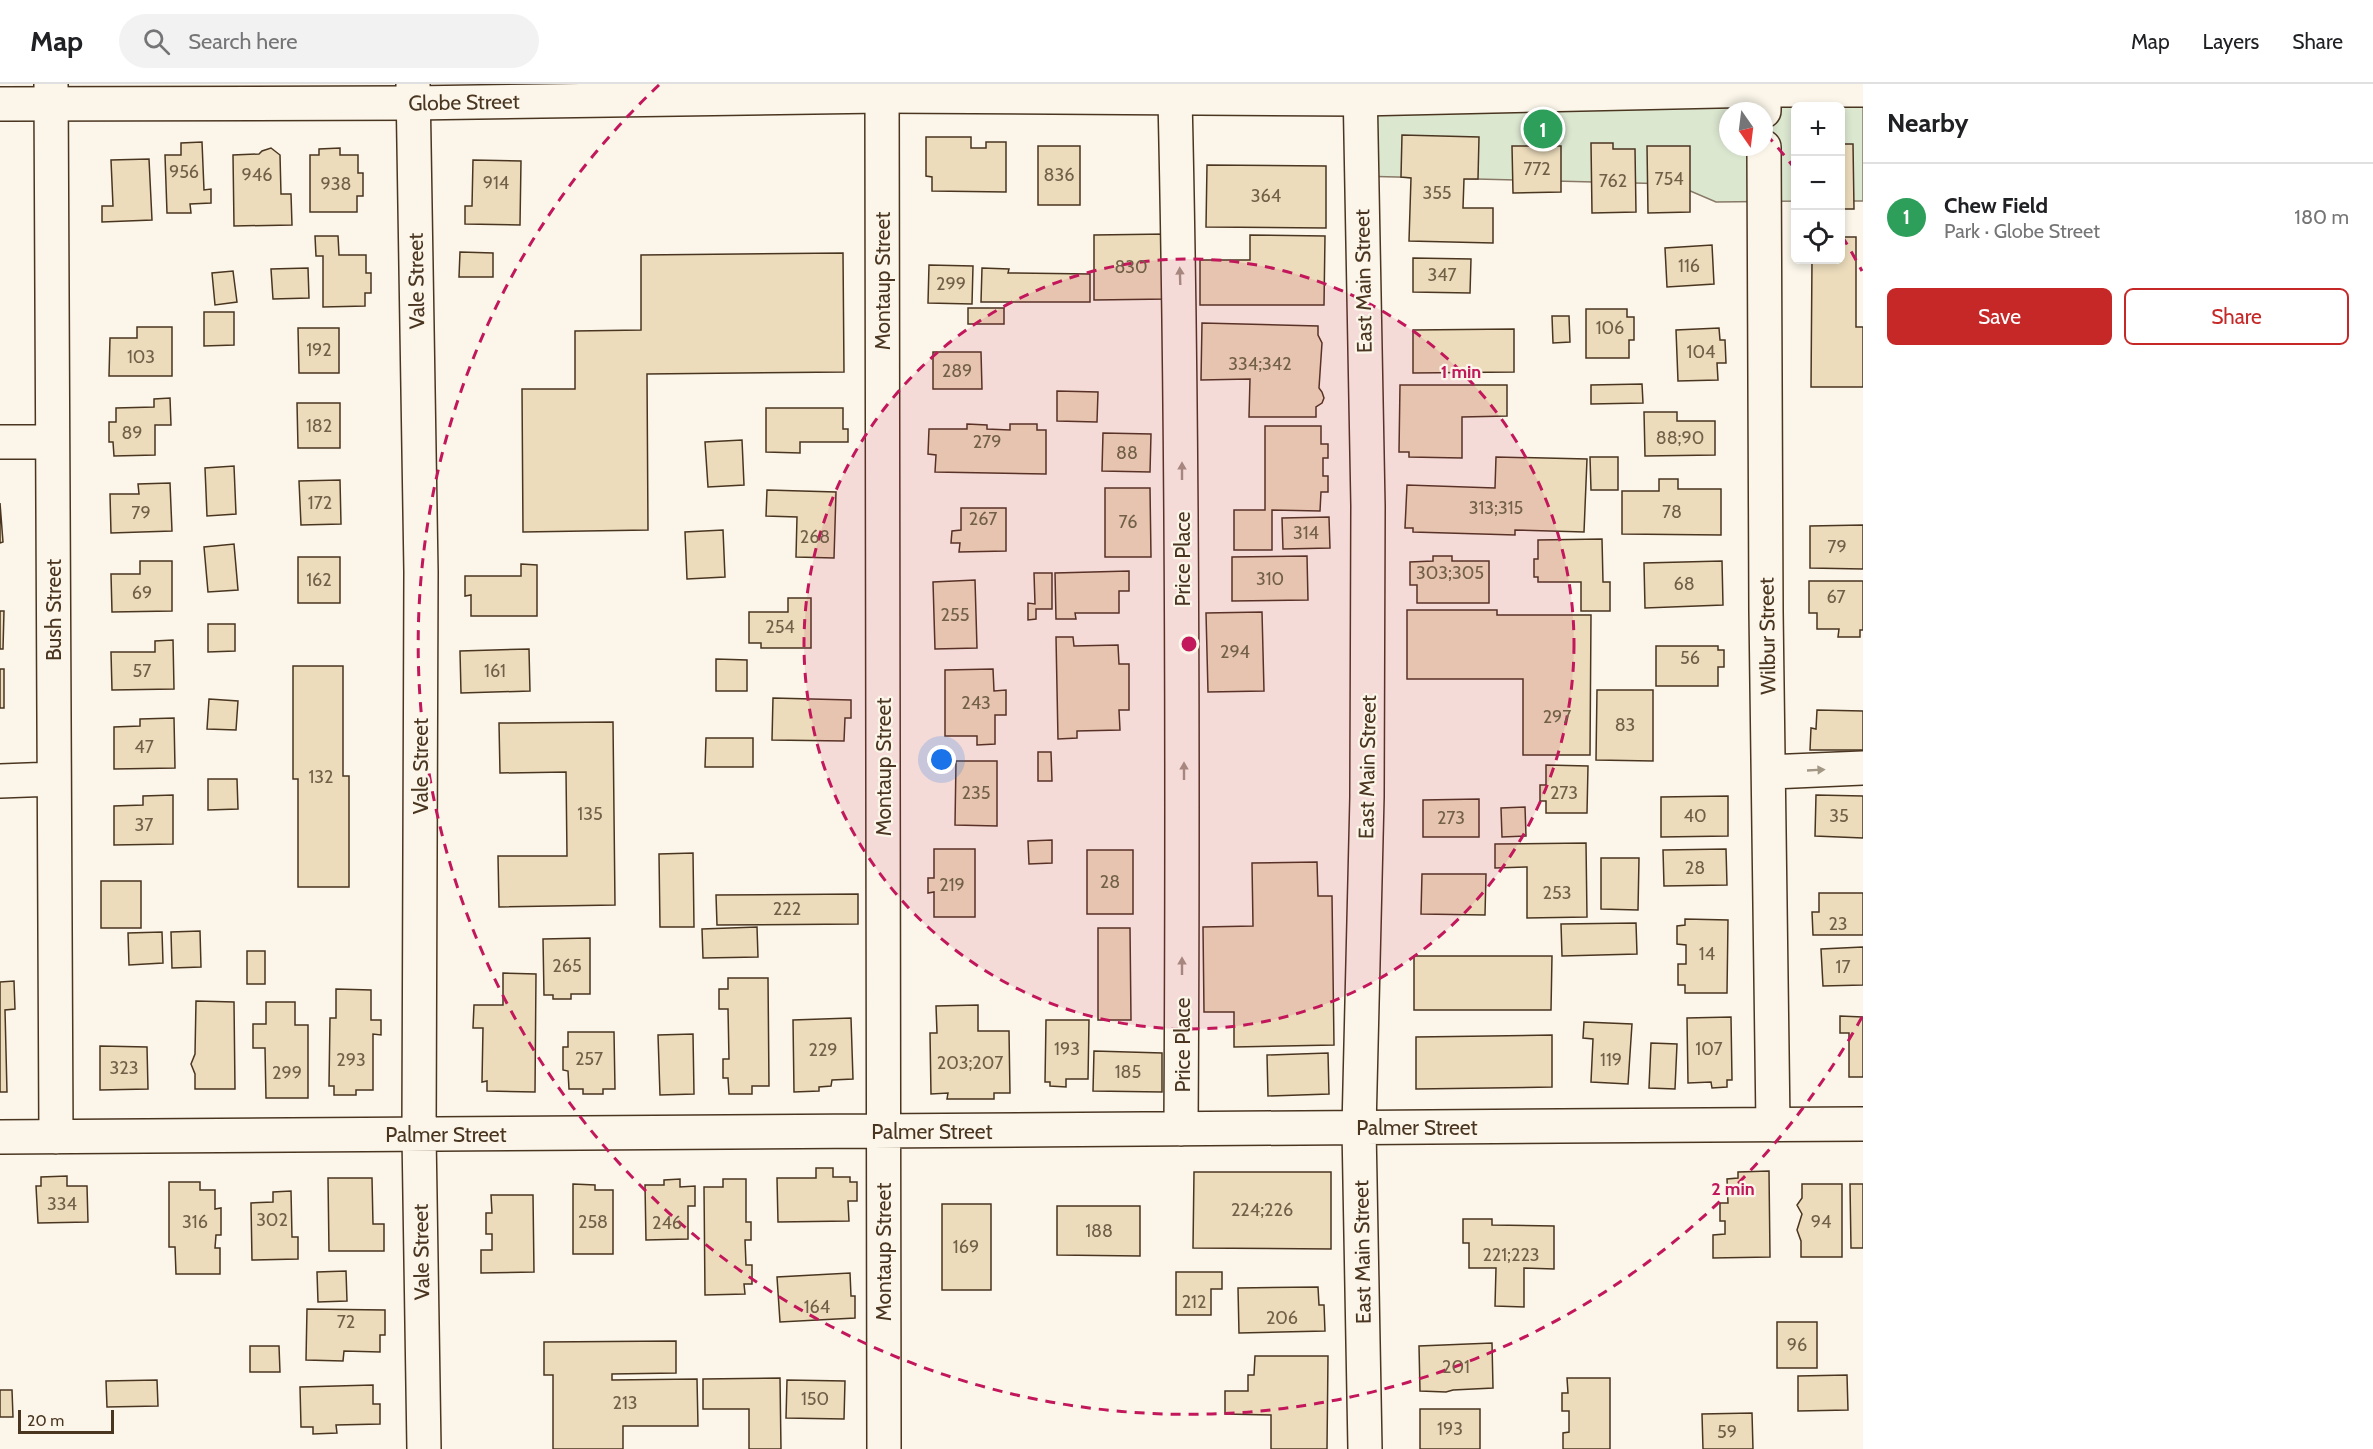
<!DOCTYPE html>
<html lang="en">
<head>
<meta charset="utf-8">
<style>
	:root { --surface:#fff; --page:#f2f2f2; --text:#202124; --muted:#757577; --line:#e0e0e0; --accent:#c62828 }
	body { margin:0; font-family:Cabin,sans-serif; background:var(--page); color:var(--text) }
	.controls { position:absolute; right:18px; top:18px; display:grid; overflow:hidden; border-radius:9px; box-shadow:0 3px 9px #0003 }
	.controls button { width:54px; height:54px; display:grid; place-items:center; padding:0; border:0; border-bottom:2px solid var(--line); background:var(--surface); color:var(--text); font:30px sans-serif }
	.compass { position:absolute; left:1719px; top:18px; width:54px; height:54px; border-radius:50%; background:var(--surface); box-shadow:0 3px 9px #0003; rotate:166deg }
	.scale { position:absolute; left:18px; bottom:15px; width:96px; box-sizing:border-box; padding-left:6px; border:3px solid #4a3520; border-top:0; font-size:16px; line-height:21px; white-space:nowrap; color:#4a3520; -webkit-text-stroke:4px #fbf6e9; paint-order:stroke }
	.you { position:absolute; left:942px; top:676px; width:21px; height:21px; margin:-15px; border:4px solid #fff; border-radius:50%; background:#1a73e8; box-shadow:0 0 0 9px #1a73e833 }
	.badge { display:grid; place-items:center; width:39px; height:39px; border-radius:50%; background:var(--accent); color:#fff; font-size:20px; font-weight:700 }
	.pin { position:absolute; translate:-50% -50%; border:3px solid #fff; box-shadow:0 2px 6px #0006 }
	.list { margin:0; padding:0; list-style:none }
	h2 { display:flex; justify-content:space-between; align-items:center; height:78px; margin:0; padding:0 24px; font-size:26px }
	h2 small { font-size:20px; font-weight:400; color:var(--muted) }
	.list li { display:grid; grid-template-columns:39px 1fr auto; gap:18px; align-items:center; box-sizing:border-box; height:108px; padding:0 24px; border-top:2px solid var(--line) }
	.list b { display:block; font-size:22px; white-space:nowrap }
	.list p { margin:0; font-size:20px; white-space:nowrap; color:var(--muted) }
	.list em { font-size:20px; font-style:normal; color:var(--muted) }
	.actions { display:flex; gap:12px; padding:18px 24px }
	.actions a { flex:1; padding:14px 0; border:2px solid var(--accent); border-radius:9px; text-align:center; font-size:21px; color:var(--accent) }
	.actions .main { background:var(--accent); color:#fff }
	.icon { flex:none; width:33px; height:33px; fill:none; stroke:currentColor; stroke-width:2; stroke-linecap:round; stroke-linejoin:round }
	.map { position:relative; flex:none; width:1863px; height:1365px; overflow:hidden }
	header { display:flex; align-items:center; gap:36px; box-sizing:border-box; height:84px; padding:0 30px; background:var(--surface); border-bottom:2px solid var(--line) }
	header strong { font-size:28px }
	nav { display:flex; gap:33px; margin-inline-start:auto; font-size:21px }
	.search { width:420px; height:54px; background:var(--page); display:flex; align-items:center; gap:15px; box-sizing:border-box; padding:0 21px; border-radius:33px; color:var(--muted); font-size:22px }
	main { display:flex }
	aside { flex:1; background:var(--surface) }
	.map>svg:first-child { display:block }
	.green { fill:#dce7d0; stroke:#887966; stroke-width:1.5; fill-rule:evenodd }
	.building { fill:#ecdcbc; stroke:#4a3520; stroke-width:1.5 }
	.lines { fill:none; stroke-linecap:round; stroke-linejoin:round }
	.minor-casing { stroke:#4a3520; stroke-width:36 }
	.major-casing { stroke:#4a3520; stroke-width:36 }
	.minor { stroke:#fbf6e9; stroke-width:33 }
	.major { stroke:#fbf6e9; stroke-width:33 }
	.oneway { fill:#a29684 }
	.ring { fill:none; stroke:#c2185b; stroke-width:3; stroke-dasharray:10 8 }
	.labels { text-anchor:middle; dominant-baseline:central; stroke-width:4.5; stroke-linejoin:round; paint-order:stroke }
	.number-label { font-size:18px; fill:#725f47 }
	.street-label { font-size:21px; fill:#4a3520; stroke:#fbf6e9 }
	.centre { fill:#c2185b; stroke:#fbf6e9; stroke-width:3 }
	.ring-label { font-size:18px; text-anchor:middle; font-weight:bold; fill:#c2185b; stroke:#fbf6e9; stroke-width:4.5; stroke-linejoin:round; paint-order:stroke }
</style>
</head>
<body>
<header>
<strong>Map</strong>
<div class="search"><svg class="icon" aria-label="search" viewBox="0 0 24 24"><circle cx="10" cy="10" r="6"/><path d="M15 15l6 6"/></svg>Search here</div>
<nav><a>Map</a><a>Layers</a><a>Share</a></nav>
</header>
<main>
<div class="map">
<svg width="1863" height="1365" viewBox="0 0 1863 1365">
	<rect width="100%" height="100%" fill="#fbf6e9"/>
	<path class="green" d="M1358,0H1863V117H1841L1840,22H1796L1795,117L1716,118L1674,100L1357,92ZM1728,27H1764V63H1728Z"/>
	<path class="building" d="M1402,51L1479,53L1478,95H1464L1463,124H1493V159L1409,157L1411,94L1401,93Z
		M926,53H971V64H986V58H1006V108L932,107V93L926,92Z
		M202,58L204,106L211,105V119L190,120L191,129H167L165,71H181V59Z
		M1591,59H1613V65H1635L1636,128L1592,129Z
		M1840,60H1853L1854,125H1840Z
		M1038,62H1080V121H1038Z
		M1512,62H1561V108L1513,109Z
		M1647,62H1690V128L1648,129Z
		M271,64L280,71L281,110H291L292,141L234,142L233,71L259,70L262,67Z
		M340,64V71H358V89H363V112H357V128H310V71H319V65Z
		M149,75L152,136L102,138V122H113L111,76Z
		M473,76L521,77L520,141L465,140V122H472Z
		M1207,81L1326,82V144L1206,143Z
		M1167,150L1168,215L1094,216V151Z
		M1250,151L1325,152L1324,221H1200V176H1250Z
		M315,152H338L339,171H366V189H371V209H365V222L323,223V172H316Z
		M1840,153H1856V243H1863V303H1811L1812,176H1840Z
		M1712,161L1714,200L1667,203L1665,164Z
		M460,168L493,169V193H459Z
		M843,169L844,288L647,290L648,446L523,448L522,305H575V247L641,246V171Z
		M1413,174L1471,175L1470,209L1413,208Z
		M929,181L973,182L972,220L928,219Z
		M308,184L309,214L273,215L271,185Z
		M982,184L1009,185L1008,189L1090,190V218H981Z
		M233,187L237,218L215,221L212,189Z
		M968,224H1004V240H968Z
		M1586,225H1627V233H1634V256H1629V274H1586Z
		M204,228H234V261L204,262Z
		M1552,232H1569L1570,258L1553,259Z
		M1202,239L1318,242V251L1322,259L1319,304L1322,308L1324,314L1322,319L1316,323V333H1249L1250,295L1201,296Z
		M137,243H172V292H109L110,254H137Z
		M298,244H339V289H299Z
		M1719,244L1720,256H1725L1726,279H1717L1718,296L1678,297L1676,246Z
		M1514,245V288L1413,289V246Z
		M933,268H981L982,305H933Z
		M1642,300L1643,319L1591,320V301Z
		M1400,301H1507V332L1462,333V374L1409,373V368H1399Z
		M1057,307L1098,308L1097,338L1057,337Z
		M170,314L171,341H155V371L114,372L113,358H109V338H116V324L154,323V315Z
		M297,319H340V364H298Z
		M766,324H843V345H848V358H800V369L766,368Z
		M1644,328H1677V337H1715V371L1645,372Z
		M967,340L987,341V345L1010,346V340H1037V346H1046V390L935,388L936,371L928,370L929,345H967Z
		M1265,342H1321V360H1328V374H1323V392H1328V408H1321L1320,427L1272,426V466H1234V426H1265Z
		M1103,349L1151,350L1150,388L1102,387Z
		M742,356L744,401L708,403L705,358Z
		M1496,373L1587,375L1584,448L1515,446V451L1413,448V444H1405L1407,401L1495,404Z
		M1590,373H1618V406H1591Z
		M234,382L236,430L207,432L205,384Z
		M1659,395H1678V405H1721V451L1622,450V407H1659Z
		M340,396L341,440L301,441L299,397Z
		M170,399L172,447L111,449L110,410H139L138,400Z
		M1105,404H1150L1151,473H1105Z
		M767,406L836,408L834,474L796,473L797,433L766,432Z
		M0,419L3,458L0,459Z
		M961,424H1006V467L959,468L960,459H951L952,447L961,446Z
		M1329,433L1330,464L1283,465L1282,434Z
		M1863,441V485L1810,484V442Z
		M723,446L725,493L687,495L685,448Z
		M1602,455L1603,498H1610V527H1581V498H1538V493H1534V475H1538V456Z
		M234,460L238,506L208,508L204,463Z
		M1307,472L1308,516L1232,517V473Z
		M1433,472H1452V477H1489V519H1417V501H1410V478L1433,477Z
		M298,473H340V519H298Z
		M140,477H172V527L112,528L111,490H140Z
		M1722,477L1723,521L1645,524L1644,479Z
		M521,480L537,481V532H471V511L465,512V492H521Z
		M1129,487V507H1119V529H1075L1076,535H1056L1055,489Z
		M1034,489H1052V525H1036V535L1028,536V519L1035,520Z
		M975,496L977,564L935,565L933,498Z
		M1809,497H1863V546H1860V553H1838L1839,545H1817V529H1809Z
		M788,514H811V564H761V559H749V528H788Z
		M1407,526H1497V531H1591L1590,671H1523V595H1407Z
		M0,527H4L3,565H0Z
		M1262,528L1264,607L1208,608L1206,529Z
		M208,540H235V567L208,568Z
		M1056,553H1073L1074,562L1118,561L1119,580H1129V626H1119L1120,646L1077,647V654L1058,655Z
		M173,556L174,605L112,606L111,568H155V557Z
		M1656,562H1718V566H1724V583H1718V602H1656Z
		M529,565L530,607L461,609L460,567Z
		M716,575L747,576V607H716Z
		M293,582H343V692H349V803H298V695H293Z
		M0,585H4V624H0Z
		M993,585L994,607L1006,606V631H995V660L977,661V652H945V586Z
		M1597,606H1653V677L1596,676Z
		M773,614L851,616V634H845L844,657L772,656Z
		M209,615L238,617L236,646L207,645Z
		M1817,626L1863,627V666H1810L1811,644L1816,645Z
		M174,634L175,684L114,685V643L140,642V635Z
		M613,638L615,821L499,823L498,772H567L566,688L500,689L499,639Z
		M706,654H753V683H705Z
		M1038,668H1051L1052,697H1038Z
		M956,677H997V742L955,741Z
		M1546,681L1588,682L1587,729H1546V717H1540V701H1546Z
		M208,695H237L238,725L208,726Z
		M173,711V760L114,761V722L143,721V712Z
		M1816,711L1863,712V754L1815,752Z
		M1728,712V752L1661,753V713Z
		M1479,715V753H1423V716Z
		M1525,723L1526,752L1502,753L1501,724Z
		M1052,756V779L1029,780L1028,757Z
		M1586,759L1587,833L1527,834V783L1495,784V760Z
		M934,765H975V833H934V808L928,809V794H934Z
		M1726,765L1727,801L1664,802L1663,766Z
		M1087,766H1133V830H1087Z
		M693,769L694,843H660L659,770Z
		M1601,774H1639L1638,826L1601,825Z
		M1317,778L1318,812H1332L1334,961L1234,963V928H1204L1203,843L1253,842L1252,779Z
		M1422,790H1486L1485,831L1421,830Z
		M101,797H141V844H101Z
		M1819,809H1863V851H1813L1812,828H1819Z
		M858,810V840L717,841L716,811Z
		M1685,835L1728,836L1727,909H1685V901H1678V880H1686V861L1677,860V842L1685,841Z
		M1636,839L1637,870L1562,872L1561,840Z
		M757,843L758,873L703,874L702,845Z
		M1098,844H1130L1131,936H1098Z
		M200,847L201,883L172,884L171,848Z
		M162,848L163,879L129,881L128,849Z
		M590,854V910H571V915H553V911H544L543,855Z
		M1863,863V901L1823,902L1821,865Z
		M247,867H265V900H247Z
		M1414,872H1552L1551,926H1414Z
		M503,889L536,890L535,1008L487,1007V997L482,998L483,944H473L474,921H503Z
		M728,894H768L769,1002H752V1010H729L728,994H723V975H729L728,925H719V905H728Z
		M14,897L15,925L5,926L7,1008H0V898Z
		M336,905L371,906V936H381V951L373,950V1006H356V1011H334V1002H329L330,934H336Z
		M196,917L234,918L235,1005H195V990L191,980L195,970Z
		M266,918H295V941H308V1014H266L265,964H253V940H266Z
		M978,921V947H1009L1010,1009H994V1015H947L948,1009L931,1010L930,949H937L936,922Z
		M1840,932L1863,933V993H1849V949H1840Z
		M1731,933L1732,996H1727V1003L1712,1004L1711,998L1688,999L1687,934Z
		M851,934L853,995L832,996L831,1002L819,1003V1007L794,1008L793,936Z
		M1046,936H1089L1088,995H1066V1003L1050,1002V998H1045Z
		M1584,938L1632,940L1628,1000L1591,998L1593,955L1583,954Z
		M568,948H614L615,1005H603V1010H583V1005H569L568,987L563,986V963H568Z
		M693,950L694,1010L660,1011L658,951Z
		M1552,951V1003L1416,1005V953Z
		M1651,959L1677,960L1675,1005L1649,1004Z
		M100,962L147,963L148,1005L100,1006Z
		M1094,967L1162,969V1008L1093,1007Z
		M1328,969L1329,1010L1268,1012L1267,971Z
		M816,1084H833V1093H850V1098H857V1117H848L849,1137L778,1138L777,1094H816Z
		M1769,1087L1770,1173L1713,1174V1151L1725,1150V1137H1720V1119H1728L1727,1095L1738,1094V1088Z
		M1194,1088H1331V1165L1193,1164Z
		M67,1092V1102H87L88,1138L38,1139L36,1102H41V1093Z
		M328,1094H372L373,1140H384V1167H329Z
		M680,1095V1103L695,1102V1122H688V1155L646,1156L645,1101H664V1096Z
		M723,1095H746V1138H751V1156H745L746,1181H752V1200H744L745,1210L705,1211L704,1103H723Z
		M169,1098H200V1106H215V1125L221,1124V1151H216L215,1164H220V1190H176L175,1163H169Z
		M573,1100L595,1101V1106H613V1170H573Z
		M1802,1100H1842V1173H1801V1157L1797,1146L1802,1130L1797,1121L1802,1114Z
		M1850,1100H1863V1164H1851Z
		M291,1107L292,1153H298V1175L252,1176L251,1119L273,1118V1108Z
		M491,1111H533L534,1188L481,1189V1166H492V1150H486V1129H492Z
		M942,1120H991V1206H942Z
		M1057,1122H1140V1172L1057,1171Z
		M1463,1135H1492V1141L1554,1142V1185L1524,1184V1223L1495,1222L1496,1184H1469V1159H1463Z
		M346,1187L347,1217L318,1218L317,1188Z
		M1176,1188H1222V1205H1211V1231H1176Z
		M850,1189L851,1212H855V1234L780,1238L777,1193Z
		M1318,1203L1319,1221H1324L1325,1247L1239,1249L1238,1204Z
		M307,1225L385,1226V1251H380V1268L344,1267L343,1277L306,1276Z
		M1777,1238H1817V1284H1777Z
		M676,1257V1289L612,1290V1296L697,1295L698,1342H623V1365H553V1291H544V1258Z
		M1492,1259L1493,1304L1453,1306L1446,1308L1420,1307L1419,1262Z
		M250,1262H279L280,1288H250Z
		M1255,1272H1328L1327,1365H1271V1331L1225,1330V1307H1248V1291H1254Z
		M1847,1291L1848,1326L1798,1327V1292Z
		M780,1294L781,1365H749V1325H703V1295Z
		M1567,1294H1610V1365H1563V1349L1569,1348V1327H1562V1309H1568Z
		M157,1296L158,1322L107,1323L106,1297Z
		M787,1296L845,1297L844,1335L786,1334Z
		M373,1301V1320H380V1340L336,1341L337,1349L313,1350V1343H301L300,1303Z
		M0,1306H12L13,1333H0Z
		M1420,1325H1480V1365H1420Z
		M1752,1329L1753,1365H1703L1702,1330Z"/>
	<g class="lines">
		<defs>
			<path id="minor" d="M51,0L56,1053
				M413,0L421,488L419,1050L424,1365
				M882,0L884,1365
				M1360,0L1368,422L1367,713L1359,1044L1365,1365
				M1764,6V27
				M1175,14C1183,358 1183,701 1181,1045
				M1764,63L1766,527L1773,1041
				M0,358H52
				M1769,688L1863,684
				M0,697L54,695
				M0,1053L1863,1040"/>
			<path id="major" d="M0,20L413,19L882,12L1360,15L1764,6H1863"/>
		</defs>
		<use href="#minor" class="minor-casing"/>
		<use href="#major" class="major-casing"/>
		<use href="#minor" class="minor"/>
		<use href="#major" class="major"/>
	</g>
	<defs><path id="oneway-solid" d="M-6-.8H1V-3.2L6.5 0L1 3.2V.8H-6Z" transform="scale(1.5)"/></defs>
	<g class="oneway">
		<use href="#oneway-solid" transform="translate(1180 192) rotate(-92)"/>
		<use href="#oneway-solid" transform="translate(1182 387) rotate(-90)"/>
		<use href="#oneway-solid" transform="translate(1816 686) rotate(-3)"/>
		<use href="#oneway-solid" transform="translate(1184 687) rotate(-90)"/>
		<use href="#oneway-solid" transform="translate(1182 882) rotate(-90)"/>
	</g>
	<circle cx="1189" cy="560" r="385" fill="#c2185b" fill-opacity=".12"/>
	<g class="ring">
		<circle cx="1189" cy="560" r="385"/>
		<path d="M1862 933A770 770 0 1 1 659 1M1766 50A770 770 0 0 1 1792 81M1842 152A770 770 0 0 1 1862 187"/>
	</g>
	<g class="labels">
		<g class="number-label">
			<text x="1537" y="85">772</text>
			<text x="184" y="88">956</text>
			<text x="257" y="91">946</text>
			<text x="1059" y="91">836</text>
			<text x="1669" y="95">754</text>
			<text x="1613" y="97">762</text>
			<text x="496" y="99">914</text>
			<text x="336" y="100">938</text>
			<text x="1437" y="109">355</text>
			<text x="1266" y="112">364</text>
			<text x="1689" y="182">116</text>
			<text x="1131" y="183">830</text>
			<text x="1442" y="191">347</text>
			<text x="951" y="200">299</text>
			<text x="1610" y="244">106</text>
			<text x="319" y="266">192</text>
			<text x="1701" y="268">104</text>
			<text x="141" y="273">103</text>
			<text x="1260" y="280">334;342</text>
			<text x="957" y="287">289</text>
			<text x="319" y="342">182</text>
			<text x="132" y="349">89</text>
			<text x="1680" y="354">88;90</text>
			<text x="987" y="358">279</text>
			<text x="1127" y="369">88</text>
			<text x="320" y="419">172</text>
			<text x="1496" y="424">313;315</text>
			<text x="1672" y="428">78</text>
			<text x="141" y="429">79</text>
			<text x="983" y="435">267</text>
			<text x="1128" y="438">76</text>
			<text x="1306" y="449">314</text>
			<text x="815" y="453">268</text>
			<text x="1837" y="463">79</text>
			<text x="1450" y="489">303;305</text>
			<text x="1270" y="495">310</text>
			<text x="319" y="496">162</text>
			<text x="1684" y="500">68</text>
			<text x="142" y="509">69</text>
			<text x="1836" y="513">67</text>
			<text x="955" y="531">255</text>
			<text x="780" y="543">254</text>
			<text x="1235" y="568">294</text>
			<text x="1690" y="574">56</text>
			<text x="142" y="587">57</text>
			<text x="495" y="587">161</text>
			<text x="976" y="619">243</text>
			<text x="1557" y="633">297</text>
			<text x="1625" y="641">83</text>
			<text x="144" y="663">47</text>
			<text x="321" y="693">132</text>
			<text x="976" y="709">235</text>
			<text x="1564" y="709">273</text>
			<text x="590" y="730">135</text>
			<text x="1695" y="732">40</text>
			<text x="1839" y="732">35</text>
			<text x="1451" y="734">273</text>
			<text x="144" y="741">37</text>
			<text x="1695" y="784">28</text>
			<text x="1110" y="798">28</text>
			<text x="952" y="801">219</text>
			<text x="1557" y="809">253</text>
			<text x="787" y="825">222</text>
			<text x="1838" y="840">23</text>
			<text x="1707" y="870">14</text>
			<text x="567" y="882">265</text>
			<text x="1843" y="883">17</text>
			<text x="1067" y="965">193</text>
			<text x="1709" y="965">107</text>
			<text x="823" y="966">229</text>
			<text x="589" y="975">257</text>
			<text x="351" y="976">293</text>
			<text x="1611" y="976">119</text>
			<text x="970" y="979">203;207</text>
			<text x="124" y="984">323</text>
			<text x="1128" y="988">185</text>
			<text x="287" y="989">299</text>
			<text x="62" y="1120">334</text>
			<text x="1262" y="1126">224;226</text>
			<text x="272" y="1136">302</text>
			<text x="195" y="1138">316</text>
			<text x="593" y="1138">258</text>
			<text x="1821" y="1138">94</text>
			<text x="667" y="1139">246</text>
			<text x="1099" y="1147">188</text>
			<text x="966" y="1163">169</text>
			<text x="1511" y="1171">221;223</text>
			<text x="1194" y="1218">212</text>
			<text x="817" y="1223">164</text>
			<text x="1282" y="1234">206</text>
			<text x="346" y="1238">72</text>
			<text x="1797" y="1261">96</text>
			<text x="1456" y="1283">201</text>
			<text x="815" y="1315">150</text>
			<text x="625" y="1319">213</text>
			<text x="1450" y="1345">193</text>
			<text x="1727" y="1348">59</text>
		</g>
		<g class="street-label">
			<text transform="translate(464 18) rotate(-1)">Globe Street</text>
			<text transform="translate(416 197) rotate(-91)">Vale Street</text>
			<text transform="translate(882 197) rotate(-90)">Montaup Street</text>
			<text transform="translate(1363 197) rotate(-91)">East Main Street</text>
			<text transform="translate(1182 475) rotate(-90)">Price Place</text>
			<text transform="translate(53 526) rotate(-90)">Bush Street</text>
			<text transform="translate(1767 552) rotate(-91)">Wilbur Street</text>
			<text transform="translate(420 682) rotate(-90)">Vale Street</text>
			<text transform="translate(883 683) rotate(-90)">Montaup Street</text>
			<text transform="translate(1367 683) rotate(-89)">East Main Street</text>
			<text transform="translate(1182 961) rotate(-90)">Price Place</text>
			<text x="1417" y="1043">Palmer Street</text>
			<text x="932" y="1047">Palmer Street</text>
			<text x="446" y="1050">Palmer Street</text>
			<text transform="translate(421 1168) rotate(-91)">Vale Street</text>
			<text transform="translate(883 1168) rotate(-90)">Montaup Street</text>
			<text transform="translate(1362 1168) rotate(-91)">East Main Street</text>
		</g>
	</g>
	<circle cx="1189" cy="560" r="9" class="centre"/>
	<g class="ring-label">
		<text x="1461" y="294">1 min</text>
		<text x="1733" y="1111">2 min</text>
	</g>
</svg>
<div class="controls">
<button>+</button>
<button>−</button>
<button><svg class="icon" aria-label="locate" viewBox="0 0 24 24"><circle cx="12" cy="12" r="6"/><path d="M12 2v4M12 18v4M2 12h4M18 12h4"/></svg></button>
</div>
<svg class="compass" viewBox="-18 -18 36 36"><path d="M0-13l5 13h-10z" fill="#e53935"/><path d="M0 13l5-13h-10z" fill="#757577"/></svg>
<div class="scale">20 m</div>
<div class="you"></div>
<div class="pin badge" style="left:1543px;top:45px;background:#2e9e5b">1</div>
</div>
<aside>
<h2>Nearby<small></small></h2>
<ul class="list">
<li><span class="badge" style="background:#2e9e5b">1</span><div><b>Chew Field</b><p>Park · Globe Street</p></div><em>180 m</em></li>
</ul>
<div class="actions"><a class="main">Save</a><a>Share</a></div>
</aside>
</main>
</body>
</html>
